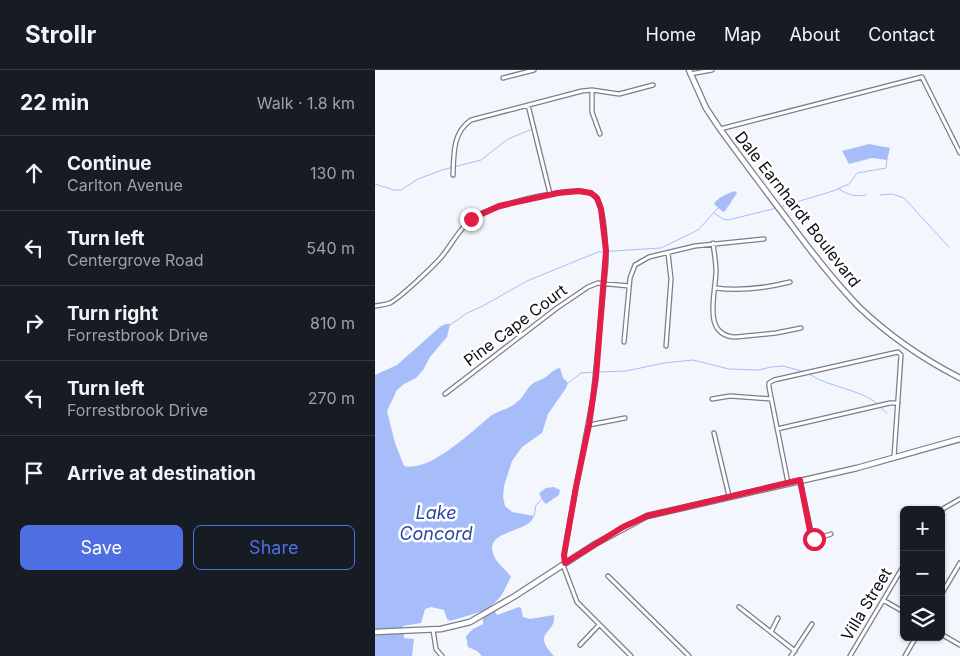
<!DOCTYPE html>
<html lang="en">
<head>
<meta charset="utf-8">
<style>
	:root { --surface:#171b24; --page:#20242c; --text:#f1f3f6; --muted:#9ea1a6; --line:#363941; --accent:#4e6ee2 }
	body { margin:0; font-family:Inter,sans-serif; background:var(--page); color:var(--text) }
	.controls { position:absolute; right:15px; bottom:15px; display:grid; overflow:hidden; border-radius:8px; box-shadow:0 1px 4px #0004 }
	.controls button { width:45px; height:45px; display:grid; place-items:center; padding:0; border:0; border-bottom:1px solid var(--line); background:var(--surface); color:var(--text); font:25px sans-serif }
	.stop { position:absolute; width:15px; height:15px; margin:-11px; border:4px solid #e11d48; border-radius:50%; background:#fff }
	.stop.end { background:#e11d48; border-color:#fff; box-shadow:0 1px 5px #0008 }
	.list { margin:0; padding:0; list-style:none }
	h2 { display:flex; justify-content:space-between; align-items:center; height:65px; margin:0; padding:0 20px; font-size:21px }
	h2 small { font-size:16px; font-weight:400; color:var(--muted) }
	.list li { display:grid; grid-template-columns:32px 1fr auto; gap:15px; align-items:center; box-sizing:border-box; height:75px; padding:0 20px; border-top:1px solid var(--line) }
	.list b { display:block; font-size:19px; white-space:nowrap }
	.list p { margin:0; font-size:16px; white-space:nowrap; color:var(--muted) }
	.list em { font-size:16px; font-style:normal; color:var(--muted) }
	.actions { display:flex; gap:10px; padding:15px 20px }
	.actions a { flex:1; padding:11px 0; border:1px solid var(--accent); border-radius:8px; text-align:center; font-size:18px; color:var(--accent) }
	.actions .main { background:var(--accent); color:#fff }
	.icon { flex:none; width:28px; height:28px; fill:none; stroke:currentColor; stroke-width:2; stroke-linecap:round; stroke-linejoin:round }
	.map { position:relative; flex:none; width:585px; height:586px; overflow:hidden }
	header { display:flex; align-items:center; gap:30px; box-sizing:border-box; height:70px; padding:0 25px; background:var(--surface); border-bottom:1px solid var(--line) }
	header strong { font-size:24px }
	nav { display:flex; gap:28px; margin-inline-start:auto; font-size:18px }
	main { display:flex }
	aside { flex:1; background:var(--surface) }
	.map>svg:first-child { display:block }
	.water { fill:#a7bdf9 }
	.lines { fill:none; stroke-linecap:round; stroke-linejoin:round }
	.stream { stroke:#a7bdf9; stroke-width:1 }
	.street-casing { stroke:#7c7f85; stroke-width:5.5 }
	.secondary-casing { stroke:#7c7f85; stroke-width:7 }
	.street { stroke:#fff; stroke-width:3 }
	.secondary { stroke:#fff; stroke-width:4.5 }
	.route { stroke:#e11d48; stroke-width:6 }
	.labels { text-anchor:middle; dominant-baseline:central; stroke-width:5; stroke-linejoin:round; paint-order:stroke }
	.street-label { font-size:16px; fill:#0e0f12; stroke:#fff }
	.water-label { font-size:18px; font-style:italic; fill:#31479c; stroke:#fff }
</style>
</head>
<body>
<header>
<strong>Strollr</strong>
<nav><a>Home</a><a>Map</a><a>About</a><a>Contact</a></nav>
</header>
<main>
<aside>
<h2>22 min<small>Walk · 1.8 km</small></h2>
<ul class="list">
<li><svg class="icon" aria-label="ahead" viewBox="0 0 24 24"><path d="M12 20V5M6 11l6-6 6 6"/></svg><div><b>Continue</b><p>Carlton Avenue</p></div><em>130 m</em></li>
<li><svg class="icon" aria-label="left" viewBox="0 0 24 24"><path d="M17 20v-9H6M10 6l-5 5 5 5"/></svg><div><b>Turn left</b><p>Centergrove Road</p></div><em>540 m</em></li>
<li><svg class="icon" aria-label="right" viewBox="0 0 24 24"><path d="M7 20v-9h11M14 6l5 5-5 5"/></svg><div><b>Turn right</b><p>Forrestbrook Drive</p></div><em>810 m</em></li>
<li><svg class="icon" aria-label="left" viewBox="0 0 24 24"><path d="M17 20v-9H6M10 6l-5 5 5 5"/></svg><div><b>Turn left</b><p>Forrestbrook Drive</p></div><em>270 m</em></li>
<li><svg class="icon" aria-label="arrive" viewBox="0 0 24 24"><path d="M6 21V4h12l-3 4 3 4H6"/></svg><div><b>Arrive at destination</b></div></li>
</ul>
<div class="actions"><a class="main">Save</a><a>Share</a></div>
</aside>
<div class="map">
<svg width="585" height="586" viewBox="0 0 585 586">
	<rect width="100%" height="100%" fill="#f3f6fd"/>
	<path class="water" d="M494,74L515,78L512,90L497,88L474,94L467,81Z
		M360,121L362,123L350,141L348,142L339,134C342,128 353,123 360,121Z
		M71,254H75L72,267L55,287L48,300L41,308L29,314L22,320L12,341L20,373L29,396C55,403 98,360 117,345C125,340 134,339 141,333C148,328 150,321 156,315C160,311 165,311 169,308C175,305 178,299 185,298L188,308L193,313L191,318L173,344L167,363L147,377L137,391L129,416L128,427L130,436L137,442L159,446C154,464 107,459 119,486C123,495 131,499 136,507C129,519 129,526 117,535L122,545L144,537L146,538L148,547L155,549L179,545C182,564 155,561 179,586H107L102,581L93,577L91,566L98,559L108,554V549L105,542L75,551L72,549L69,540L56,537L50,539L46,553L28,556L29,568L39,569L37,586H0V305L22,295L66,256Z
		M179,417L185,420L184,425L171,434L167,430L164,423L171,418Z"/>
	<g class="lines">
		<path class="stream" d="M0,114L19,120H26L43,109L67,100L106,90L133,69L155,60
			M464,119C473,125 480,127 491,125
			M505,125L517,124L529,128L574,177
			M405,137L458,121L474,114L482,103L511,98L512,89
			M339,143L348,149L353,150L402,138
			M75,255L92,243L106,237L152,211L223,182L286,178L323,160L344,137
			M225,302L251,301L289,293L318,290L354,299L384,300L396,297L408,296L430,302
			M434,304C455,318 483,318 503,334
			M193,313L206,303L220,302
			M505,337L512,343
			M159,446L161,435L166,430"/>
		<defs>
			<path id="street" d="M315,4L337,0
				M128,8L159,0
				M217,20V42L225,64
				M153,35L175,124
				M345,59L547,7L585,83
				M78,105C79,85 77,63 96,50L207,21L217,20L244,24L278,15
				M338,173C339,182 341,192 341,201C341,223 326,266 361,267L401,263L426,258
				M340,218C364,221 391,218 415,212
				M0,236C5,235 10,235 15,233C25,228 61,194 68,185C78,172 87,155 100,147C116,136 206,111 220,126C230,137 231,178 231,193L218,328L201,417L189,485L190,493
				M249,272L255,208L260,195L274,187L320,176L389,169
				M291,276L296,209L293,183
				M70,324L182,238L213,217L223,213L254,216
				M337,329L355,326L396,329
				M214,355L250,348
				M402,359L515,333H523
				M339,363L354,426
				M425,411L437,466L441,469L456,464
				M413,413L394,317V313L399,310L523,282L526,285L519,387
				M566,440L585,429
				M188,495L202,532L256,586
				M233,506L314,586
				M566,525L585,493
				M508,530L529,542
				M364,537L420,581
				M58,560L61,579L67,586
				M396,562L403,548
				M566,564L585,575
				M205,575L224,555
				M416,586L437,554
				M475,586L529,495
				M530,586L541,567"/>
			<path id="secondary" d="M314,0L331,38L345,59C369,92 393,124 418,157C438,184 459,211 483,236C513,265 548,289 585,308
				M0,562L66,559L95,552L140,526L220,474L272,446L482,398L585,369"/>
		</defs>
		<use href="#street" class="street-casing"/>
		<use href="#secondary" class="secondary-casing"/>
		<use href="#street" class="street"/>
		<use href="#secondary" class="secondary"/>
	</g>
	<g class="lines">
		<path class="route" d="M96,149L124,136L183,123L204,121L216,123L222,128L226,139L231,181L221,307L214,355L201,417L189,485L190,493L248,457L272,446L425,410L436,466L439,469"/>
	</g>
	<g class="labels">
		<g class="street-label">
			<text transform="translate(423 139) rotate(52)">Dale Earnhardt Boulevard</text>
			<text transform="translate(140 255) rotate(-37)">Pine Cape Court</text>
			<text transform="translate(491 534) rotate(-59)">Villa Street</text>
		</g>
		<g class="water-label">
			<text x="61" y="442">Lake<tspan x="61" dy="21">Concord</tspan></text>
		</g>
	</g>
</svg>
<div class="controls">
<button>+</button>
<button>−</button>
<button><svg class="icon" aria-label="layers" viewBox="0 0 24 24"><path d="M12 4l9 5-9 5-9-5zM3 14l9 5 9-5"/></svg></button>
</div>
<div class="stop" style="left:439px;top:469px"></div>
<div class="stop end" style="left:96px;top:149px"></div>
</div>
</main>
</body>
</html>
